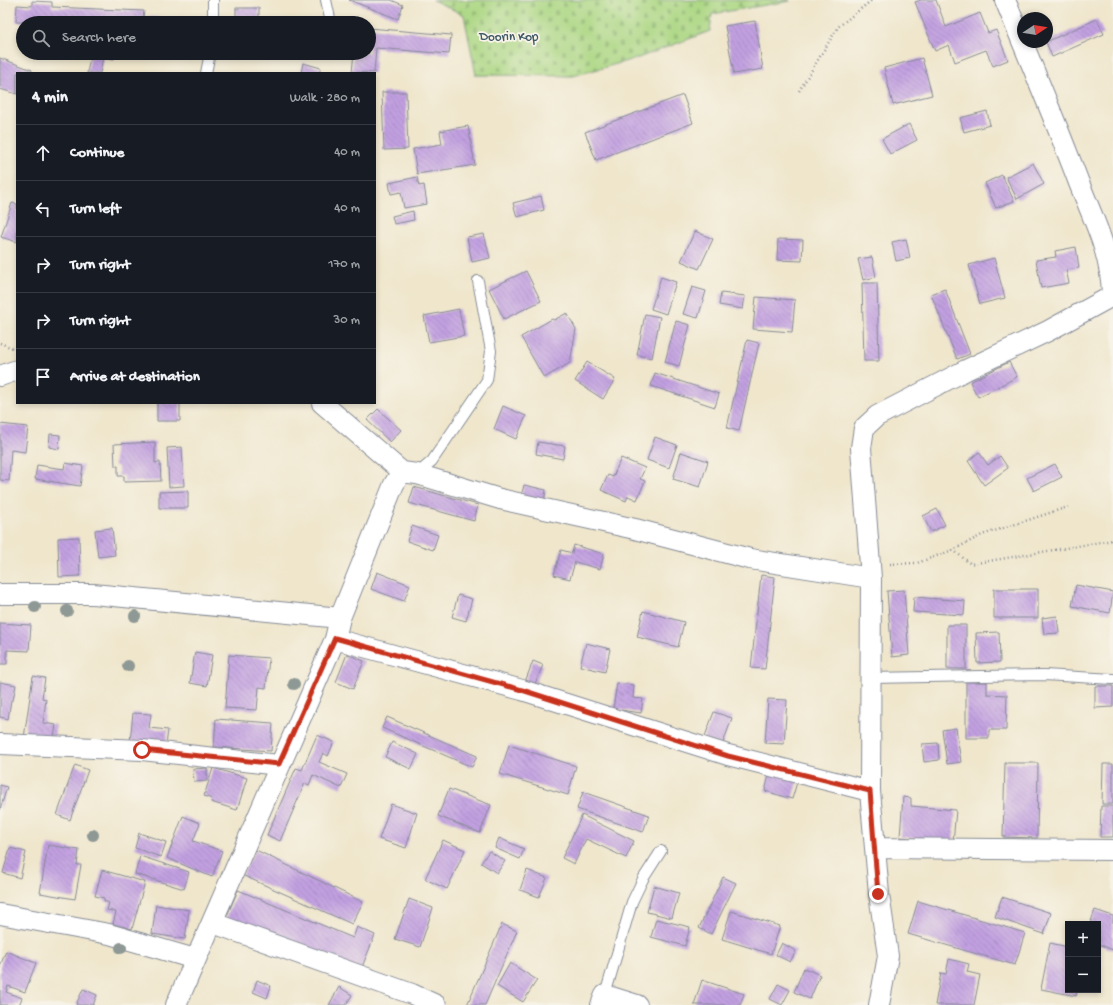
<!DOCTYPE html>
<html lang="en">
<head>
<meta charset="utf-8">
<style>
	:root { --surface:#171b24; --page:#20242c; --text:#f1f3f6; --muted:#9ea1a6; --line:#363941 }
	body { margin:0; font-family:"Gochi Hand",sans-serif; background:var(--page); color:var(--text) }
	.controls { position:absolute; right:12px; bottom:12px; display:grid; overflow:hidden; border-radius:0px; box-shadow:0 2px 6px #0003 }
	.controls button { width:36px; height:36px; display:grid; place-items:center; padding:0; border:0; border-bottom:1px solid var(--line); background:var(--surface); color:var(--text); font:20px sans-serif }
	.compass { position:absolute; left:1017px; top:12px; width:36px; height:36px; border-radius:50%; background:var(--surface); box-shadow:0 2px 6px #0003; rotate:78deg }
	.stop { position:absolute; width:12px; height:12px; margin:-9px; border:3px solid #c8321e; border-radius:50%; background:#fff }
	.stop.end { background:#c8321e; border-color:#fff; box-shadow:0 1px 4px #0008 }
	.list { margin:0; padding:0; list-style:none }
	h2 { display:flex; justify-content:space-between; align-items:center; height:52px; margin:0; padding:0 16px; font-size:17px }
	h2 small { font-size:13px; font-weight:400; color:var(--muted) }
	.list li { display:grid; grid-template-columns:26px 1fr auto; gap:12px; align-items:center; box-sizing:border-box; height:56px; padding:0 16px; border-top:1px solid var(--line) }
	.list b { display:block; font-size:15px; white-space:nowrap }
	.list em { font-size:13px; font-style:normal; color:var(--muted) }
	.icon { flex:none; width:22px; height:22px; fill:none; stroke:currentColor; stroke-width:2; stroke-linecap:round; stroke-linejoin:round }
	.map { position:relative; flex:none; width:1113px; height:1005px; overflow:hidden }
	.search { position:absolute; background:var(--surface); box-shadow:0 2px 6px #0003; left:16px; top:16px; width:360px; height:44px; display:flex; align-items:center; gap:10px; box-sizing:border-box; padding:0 14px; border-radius:22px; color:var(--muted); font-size:15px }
	.panel { position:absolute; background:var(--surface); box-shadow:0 2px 6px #0003; left:16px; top:72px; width:360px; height:332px; border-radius:0px }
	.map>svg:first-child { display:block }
	.cemetery { fill:url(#cemetery-stones); stroke:#648370 }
	.building { fill:url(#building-back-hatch) }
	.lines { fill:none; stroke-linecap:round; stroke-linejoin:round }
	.lane-casing { stroke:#858a95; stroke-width:12 }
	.street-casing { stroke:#858a95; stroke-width:22 }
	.path { stroke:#858a95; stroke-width:2.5; stroke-dasharray:1 3; stroke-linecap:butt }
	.lane { stroke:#fff; stroke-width:10 }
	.street { stroke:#fff; stroke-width:20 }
	.tree { fill:#8e9894 }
	.route { stroke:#c8321e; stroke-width:5 }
	.labels { text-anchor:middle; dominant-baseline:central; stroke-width:3.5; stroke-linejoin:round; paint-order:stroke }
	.park-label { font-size:13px; fill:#3f5967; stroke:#f7f3e8 }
</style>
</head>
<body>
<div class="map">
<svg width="1113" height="1005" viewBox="0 0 1113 1005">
	<defs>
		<pattern id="cemetery-stones" width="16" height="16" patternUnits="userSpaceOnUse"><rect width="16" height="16" fill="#acd783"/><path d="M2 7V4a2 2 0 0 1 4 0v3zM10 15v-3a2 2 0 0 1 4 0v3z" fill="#93b974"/></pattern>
		<pattern id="building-back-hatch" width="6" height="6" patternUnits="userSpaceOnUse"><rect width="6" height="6" fill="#c2a0e1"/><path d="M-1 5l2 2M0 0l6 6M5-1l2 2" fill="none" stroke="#9d83ba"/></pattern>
	</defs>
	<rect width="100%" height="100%" fill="#f7f3e8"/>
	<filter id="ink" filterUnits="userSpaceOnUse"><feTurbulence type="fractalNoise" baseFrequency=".025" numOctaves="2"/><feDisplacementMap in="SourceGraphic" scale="8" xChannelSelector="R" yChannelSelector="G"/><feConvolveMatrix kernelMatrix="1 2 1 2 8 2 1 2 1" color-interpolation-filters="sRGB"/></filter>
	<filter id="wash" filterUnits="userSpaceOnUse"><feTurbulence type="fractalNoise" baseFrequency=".012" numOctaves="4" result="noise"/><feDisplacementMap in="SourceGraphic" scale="16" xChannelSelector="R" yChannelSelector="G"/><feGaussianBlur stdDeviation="0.9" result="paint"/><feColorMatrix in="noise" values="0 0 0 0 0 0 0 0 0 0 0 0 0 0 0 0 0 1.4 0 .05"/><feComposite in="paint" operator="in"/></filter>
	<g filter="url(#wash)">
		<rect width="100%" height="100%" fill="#efe6cc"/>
		<path class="cemetery" d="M433,0H789L790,1L712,14L710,31L638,58L573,76L476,75L464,15Z"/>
		<g id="blocks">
			<path class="building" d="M349,0H391L403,5L398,19Z
				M921,0H936L946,27L980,13L988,33L996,30L1008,60L993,66L986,50L955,62L949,45L935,51L915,2Z
				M32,1L52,2V7L144,11L143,17L200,19V23L16,22L17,5L32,6Z
				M236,8H259V23H236Z
				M1097,19L1104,34L1052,57L1046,42Z
				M755,21L763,69L734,74L725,26Z
				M369,28L451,35L449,54L376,48L374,73L352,72L354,53H369Z
				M91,53H115L114,59L103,57L100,73H87Z
				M0,58L32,70L31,73H17V94L0,89Z
				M922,58L932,95L893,105L884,68Z
				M303,63L321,68L319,73H301Z
				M382,92H406L408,149L384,150Z
				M683,95L693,123L596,160L585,132Z
				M987,111L990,125L964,132L960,118Z
				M909,124L917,140L890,154L882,139Z
				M468,126L475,165L417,174L413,149L442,144L440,131Z
				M1033,163L1044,184L1017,199L1006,177Z
				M1002,175L1014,201L996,208L985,183Z
				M417,177L419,186L424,185L427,204L404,208L401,192L391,194L389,183Z
				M541,196L544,210L517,217L513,203Z
				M12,203L17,204V242L1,237Z
				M413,211L414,220L394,224L392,216Z
				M695,231L713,239L699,269L681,261Z
				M484,234L490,258L472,262L467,237Z
				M778,239L803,240L802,261L777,260Z
				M906,239L910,258L896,261L892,242Z
				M1076,247L1079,268L1066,270L1069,283L1041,288L1036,260L1056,257L1055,251Z
				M872,257L876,277L863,280L858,259Z
				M994,258L1005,298L980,304L969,265Z
				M526,271L541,301L504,319L489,289Z
				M661,277L676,282L666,314L651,309Z
				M862,283H877L879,361H864Z
				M692,287L706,291L698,318L683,314Z
				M945,289L970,354L957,359L931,294Z
				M721,293L745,296L743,309L719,305Z
				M756,297L795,300L792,332L753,329Z
				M459,309L464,336L429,342L424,316Z
				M567,313L576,329L570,363L544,378L521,337L552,319L554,320Z
				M645,314L660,317L652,358L637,355Z
				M676,321L690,325L679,366L665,362Z
				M747,340L759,343L739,431L727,428Z
				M587,362L615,379L603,399L575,381Z
				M1009,362L1017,377L978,397L970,382Z
				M655,373L719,394L715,407L651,386Z
				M157,403H180V421H157Z
				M503,406L526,416L516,439L494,429Z
				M378,409L401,430L390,442L367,420Z
				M0,424L28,427L25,452L11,450L9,481L0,480Z
				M50,434L60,435L59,449L49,447Z
				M655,437L677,445L669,468L647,460Z
				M155,442V463L160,462L161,481L124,482V476H118V466H115L114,444Z
				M538,442L565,446L563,459L536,454Z
				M182,447L184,486L169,487L167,448Z
				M681,452L708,461L700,487L673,479Z
				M979,452L988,465L1000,456L1008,468L984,485L968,461Z
				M621,458L645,468L640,479L645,481L637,500L628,496L626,501L601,490L608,475L613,477Z
				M65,463L83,466L80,486L35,479L37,465L64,469Z
				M1055,464L1062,477L1034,491L1027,478Z
				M524,485L546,490L544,502L521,497Z
				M414,487L478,505L474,521L409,503Z
				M188,491V508H159V492Z
				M937,509L945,525L931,532L923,516Z
				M412,526L438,535L433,550L407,541Z
				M112,528L115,555L98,557L95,530Z
				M79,537L80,576L59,577L58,538Z
				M574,545L604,554L600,569L575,562L570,579L554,575L561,550L572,553Z
				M377,572L410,585L404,601L371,589Z
				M761,575L775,577L765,669L751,668Z
				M1076,585L1113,592L1110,613L1072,606Z
				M994,589H1038V618H994Z
				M904,590L909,655L892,657L887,591Z
				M458,595L472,599L466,621L452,617Z
				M914,597L965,601L964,615L913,612Z
				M643,611L684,622L678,647L637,637Z
				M1057,616L1059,633L1044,634L1042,618Z
				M0,623L31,625L29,651L7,650V664H0Z
				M947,625H966V669H947Z
				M999,632L1000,662L977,663L976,633Z
				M586,643L610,649L605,672L580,666Z
				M195,652L212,655L207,686L190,683Z
				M347,654L364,661L353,689L336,682Z
				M229,655L269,658L266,688L259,687L257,710L225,708Z
				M533,661L543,665L534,686L525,682Z
				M33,676L45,678L42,698L46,699L43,723L56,725L53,743L24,738Z
				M0,682L16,685L13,700H11L8,719L0,717Z
				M966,682H987V694L1007,695L1006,730H989V738H966Z
				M617,683L634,685L633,698L643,699L641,713L613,709Z
				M1095,686H1113V707L1095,708Z
				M768,699L787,700L784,744L765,743Z
				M714,712L732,718L722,746L704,739Z
				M133,713L151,714L149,728L168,730L166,745L130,742Z
				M387,717L477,756L472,767L382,728Z
				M216,719L273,723L271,751L214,747Z
				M956,728L961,762L947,764L942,730Z
				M317,735L334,742L328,756L323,753L319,762L347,774L341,788L313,775L309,785L305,783L280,841L267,835L296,768L302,770Z
				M392,742L418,754L411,769L385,757Z
				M938,743L939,760L924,762L922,744Z
				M509,745L576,766L568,795L500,774Z
				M1005,763H1038L1037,838L1003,837Z
				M1103,764H1113V804H1102Z
				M75,765L88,770L70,820L57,815Z
				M207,768V781L194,782L193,769Z
				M213,768L247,778L237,810L211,802L212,799L204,796Z
				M770,771L798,779L792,799L765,791Z
				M0,785L7,787L0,810Z
				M449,789L491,805L480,833L438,816Z
				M583,792L649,815L643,832L577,809Z
				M903,797L911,798V806L956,810L953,842L900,837Z
				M391,804L417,813L406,848L379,839Z
				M1101,806H1113V837H1100Z
				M582,815L634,841L626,858L586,839L574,864L562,858Z
				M183,816L200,823L193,841L222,851L212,877L167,858Z
				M139,833L166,842L161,857L135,848Z
				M499,838L524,849L520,859L495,848Z
				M443,840L465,850L447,889L425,879Z
				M48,845L79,850L77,865H81L75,899L40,893Z
				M10,848L26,852L20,878L3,873Z
				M256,850L363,902L352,924L242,875Z
				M489,851L505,861L497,873L481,863Z
				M140,856L189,872L184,889L135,874Z
				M102,870L145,882L132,929L113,924L116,912L107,910L109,903L104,901V898L95,896Z
				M527,870L547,878L539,897L520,890Z
				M723,877L736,883L711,934L699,928Z
				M654,886L679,893L672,918L647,912Z
				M238,890L353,938L357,927L375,935L360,972L272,933L270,937L226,918Z
				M1002,897L1051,913L1044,934L995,917Z
				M409,899L433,908L420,947L395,939Z
				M918,901L1025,933L1015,965L908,934Z
				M156,905L189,910L185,939L152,934Z
				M1095,910L1113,916V950L1098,944V924H1090Z
				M731,911L780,926L771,954L722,939Z
				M656,919L690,927L685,946L651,937Z
				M502,924L517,931L485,1005H467Z
				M782,943L796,951L790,962L776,955Z
				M1050,943L1068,947V990H1077L1076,996L1041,989Z
				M6,951L36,963L25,992L8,986L6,992L22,998L19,1005H0V966Z
				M949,959L969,964L967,972L980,975L974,1005H935L941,973L946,974Z
				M510,963L537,980L523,1002L497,986Z
				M804,968L820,975L810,999L794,992Z
				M257,980L271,986L267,998L253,992Z
				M702,980L744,994L740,1005H694Z
				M778,984L790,990L782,1005L770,999Z
				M339,987L352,995L346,1005H329Z
				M83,989L97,995L93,1005H76Z"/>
		</g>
	</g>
	<g filter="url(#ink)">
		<use href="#blocks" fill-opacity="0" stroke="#858a95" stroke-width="1"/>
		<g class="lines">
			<defs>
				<path id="lane" d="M326,0L331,23
					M213,23V0
					M206,73L210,53
					M417,474L432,461L487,380L491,351L478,281
					M871,678L1044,675L1113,679
					M605,995L632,902L643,879L661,851"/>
				<path id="street" d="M0,376L17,370
					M322,403L402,472L417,474L500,499L635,529L750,559L871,578
					M0,594H93L340,618
					M335,639L522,690L728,755L870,791
					M0,744L142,750L279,765
					M875,848L1113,850
					M0,914L109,934L195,959
					M213,923L412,994L436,1005
					M176,1005L335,639L340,618L394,484L402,472
					M601,1005L605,995L637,1005
					M879,1005L888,956L879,894L870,791L871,578L861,448L864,428L877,416L966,370L1048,331L1112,296C1112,257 1094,220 1079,183C1056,122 1030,61 1005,0"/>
			</defs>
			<use href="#lane" class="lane-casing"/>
			<use href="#street" class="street-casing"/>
			<path class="path" d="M799,91L838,27L872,0
				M0,343L15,349
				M953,550L971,564L1113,540
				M890,564L917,563L953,550L982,535L1068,507"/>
			<use href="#lane" class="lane"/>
			<use href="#street" class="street"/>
		</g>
		<g class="tree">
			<circle cx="35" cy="607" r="6"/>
			<circle cx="67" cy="611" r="6"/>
			<circle cx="135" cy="616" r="6"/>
			<circle cx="128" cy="666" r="6"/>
			<circle cx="294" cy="684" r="6"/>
			<circle cx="93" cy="835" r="6"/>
			<circle cx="121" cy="948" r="6"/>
		</g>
	</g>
	<g class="lines" filter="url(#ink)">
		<path class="route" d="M142,750L279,764L335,638L522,690L728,756L870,791L878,894"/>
	</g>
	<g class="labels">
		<g class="park-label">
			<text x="509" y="37">Doorin Kop</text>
		</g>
	</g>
</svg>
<div class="controls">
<button>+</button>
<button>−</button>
</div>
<svg class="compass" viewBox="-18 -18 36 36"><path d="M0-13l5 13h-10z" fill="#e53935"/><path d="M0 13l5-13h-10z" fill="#9ea1a6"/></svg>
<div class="stop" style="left:142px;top:750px"></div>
<div class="stop end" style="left:878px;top:894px"></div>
<div class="search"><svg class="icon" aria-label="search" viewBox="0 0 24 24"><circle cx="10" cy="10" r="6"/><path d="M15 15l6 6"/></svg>Search here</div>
<section class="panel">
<h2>4 min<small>Walk · 280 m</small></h2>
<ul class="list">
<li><svg class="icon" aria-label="ahead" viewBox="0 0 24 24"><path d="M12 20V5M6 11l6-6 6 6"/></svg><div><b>Continue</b></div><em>40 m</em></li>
<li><svg class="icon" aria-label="left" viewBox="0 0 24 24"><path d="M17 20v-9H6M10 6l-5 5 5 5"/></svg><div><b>Turn left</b></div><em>40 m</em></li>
<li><svg class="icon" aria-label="right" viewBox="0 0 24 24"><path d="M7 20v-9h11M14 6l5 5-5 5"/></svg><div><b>Turn right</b></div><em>170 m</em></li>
<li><svg class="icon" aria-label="right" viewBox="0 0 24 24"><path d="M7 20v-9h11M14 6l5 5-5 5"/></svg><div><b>Turn right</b></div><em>30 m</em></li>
<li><svg class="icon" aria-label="arrive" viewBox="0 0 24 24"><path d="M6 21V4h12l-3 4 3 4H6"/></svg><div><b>Arrive at destination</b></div></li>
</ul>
</section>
</div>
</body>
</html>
